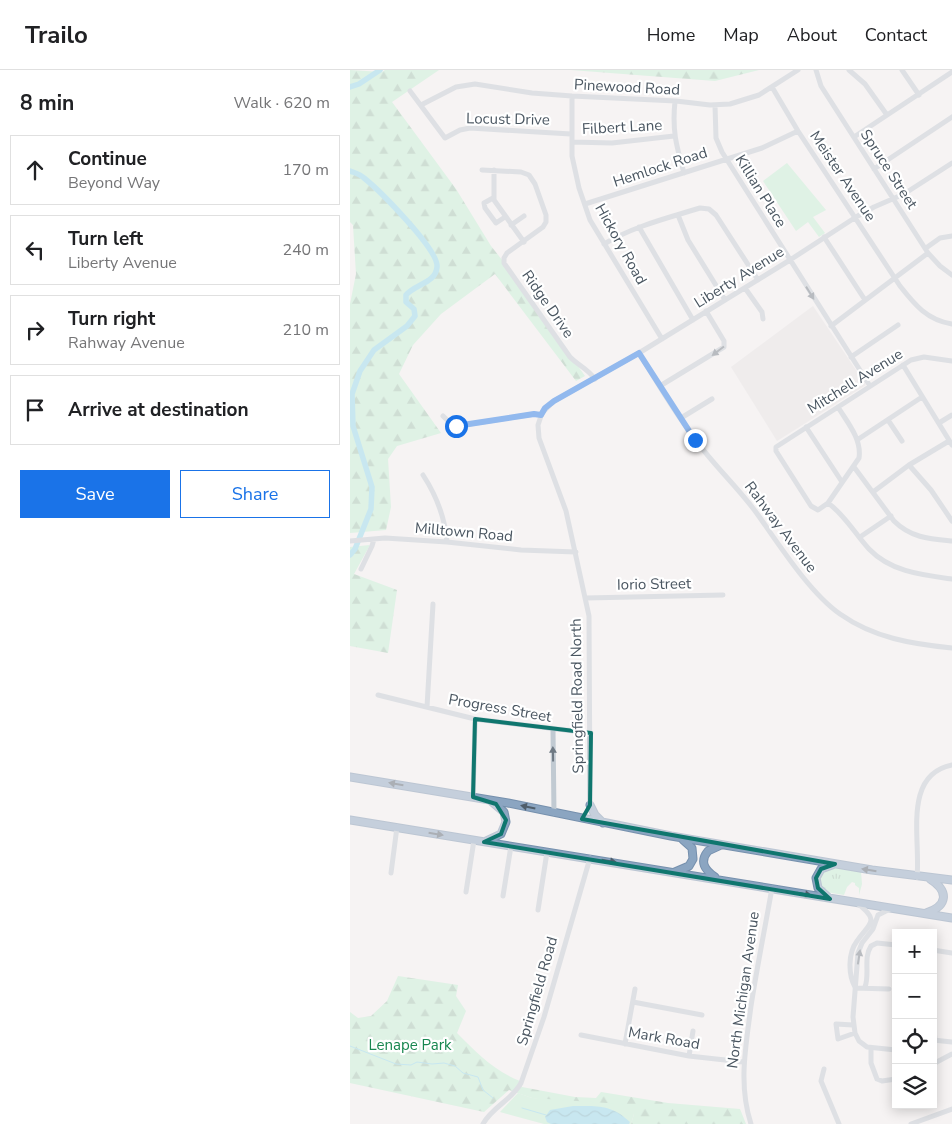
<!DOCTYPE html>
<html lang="en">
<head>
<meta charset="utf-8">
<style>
	:root { --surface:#fff; --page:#f2f2f2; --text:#202124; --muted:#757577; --line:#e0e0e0; --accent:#1a73e8 }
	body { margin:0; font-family:"Nunito Sans",sans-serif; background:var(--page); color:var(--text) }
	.controls { position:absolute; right:15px; bottom:15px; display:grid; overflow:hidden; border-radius:0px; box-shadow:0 2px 12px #0003 }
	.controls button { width:45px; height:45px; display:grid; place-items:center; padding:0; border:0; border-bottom:1px solid var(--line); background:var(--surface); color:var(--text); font:25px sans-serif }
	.stop { position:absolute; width:15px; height:15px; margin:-11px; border:4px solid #1a73e8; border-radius:50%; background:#fff }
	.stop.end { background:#1a73e8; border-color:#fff; box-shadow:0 1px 5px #0008 }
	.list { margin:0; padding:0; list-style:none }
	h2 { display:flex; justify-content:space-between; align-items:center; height:65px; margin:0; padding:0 20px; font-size:21px }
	h2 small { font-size:16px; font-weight:400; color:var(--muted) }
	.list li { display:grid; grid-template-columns:32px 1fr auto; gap:15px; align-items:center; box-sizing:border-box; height:70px; margin:0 10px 10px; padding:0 10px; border:1px solid var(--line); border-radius:0px }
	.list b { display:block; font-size:19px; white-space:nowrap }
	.list p { margin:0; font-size:16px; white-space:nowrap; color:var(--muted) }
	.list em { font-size:16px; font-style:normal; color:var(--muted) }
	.actions { display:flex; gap:10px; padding:15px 20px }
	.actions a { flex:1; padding:11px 0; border:1px solid var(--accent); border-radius:0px; text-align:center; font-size:18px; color:var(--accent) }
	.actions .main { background:var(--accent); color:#fff }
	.icon { flex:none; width:28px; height:28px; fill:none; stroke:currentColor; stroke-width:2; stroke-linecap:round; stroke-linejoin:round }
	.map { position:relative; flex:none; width:602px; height:1054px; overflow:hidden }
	header { display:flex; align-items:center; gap:30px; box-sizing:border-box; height:70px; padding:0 25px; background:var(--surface); border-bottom:1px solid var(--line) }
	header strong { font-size:24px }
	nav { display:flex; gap:28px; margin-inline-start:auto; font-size:18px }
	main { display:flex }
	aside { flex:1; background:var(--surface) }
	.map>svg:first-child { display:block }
	.education { fill:#e6e4e5 }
	.grass { fill:url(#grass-tufts) }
	.forest { fill:url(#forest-firs) }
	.park { fill:#c3f1d5 }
	.water { fill:url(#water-waves) }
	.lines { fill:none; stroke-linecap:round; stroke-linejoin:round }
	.stream { stroke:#90daee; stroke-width:1 }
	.river { stroke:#90daee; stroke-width:5.5 }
	.highway-casing { stroke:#7690ad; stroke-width:9 }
	.minor { stroke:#c1cad2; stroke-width:5 }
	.highway { stroke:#8ba5c1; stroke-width:7 }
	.oneway { fill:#6e7983 }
	.oneway2 { fill:#505e6b }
	.route { stroke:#1a73e8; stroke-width:6 }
	.marked { fill:none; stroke:#0f766e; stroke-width:4; stroke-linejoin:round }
	.labels { text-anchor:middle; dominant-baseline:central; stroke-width:4.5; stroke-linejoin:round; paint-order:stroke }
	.street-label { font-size:15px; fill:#4a5661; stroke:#fff }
	.park-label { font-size:15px; fill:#17864f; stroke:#fff }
</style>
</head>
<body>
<header>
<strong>Trailo</strong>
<nav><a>Home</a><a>Map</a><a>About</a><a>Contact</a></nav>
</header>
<main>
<aside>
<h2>8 min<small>Walk · 620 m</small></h2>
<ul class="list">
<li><svg class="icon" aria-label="ahead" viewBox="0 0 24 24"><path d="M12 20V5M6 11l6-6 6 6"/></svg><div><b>Continue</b><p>Beyond Way</p></div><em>170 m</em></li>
<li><svg class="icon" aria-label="left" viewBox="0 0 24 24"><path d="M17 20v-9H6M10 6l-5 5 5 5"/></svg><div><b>Turn left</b><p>Liberty Avenue</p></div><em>240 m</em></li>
<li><svg class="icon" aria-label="right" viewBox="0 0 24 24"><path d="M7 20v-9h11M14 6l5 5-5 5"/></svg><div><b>Turn right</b><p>Rahway Avenue</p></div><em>210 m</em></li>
<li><svg class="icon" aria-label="arrive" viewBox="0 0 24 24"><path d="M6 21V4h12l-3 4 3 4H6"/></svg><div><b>Arrive at destination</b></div></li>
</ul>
<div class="actions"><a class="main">Save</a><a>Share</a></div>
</aside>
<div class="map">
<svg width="602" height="1054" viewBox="0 0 602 1054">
	<defs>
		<pattern id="grass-tufts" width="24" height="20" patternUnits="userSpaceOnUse" patternTransform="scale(1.25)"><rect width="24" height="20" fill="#c3f1d5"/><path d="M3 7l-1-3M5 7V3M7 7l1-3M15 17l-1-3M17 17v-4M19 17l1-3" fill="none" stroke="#a0c6b0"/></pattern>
		<pattern id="forest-firs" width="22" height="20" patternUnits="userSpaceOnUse" patternTransform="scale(1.25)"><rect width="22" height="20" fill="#c3f1d5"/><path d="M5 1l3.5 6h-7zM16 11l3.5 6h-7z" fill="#a0c6b0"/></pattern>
		<pattern id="water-waves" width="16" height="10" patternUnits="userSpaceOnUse" patternTransform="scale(1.25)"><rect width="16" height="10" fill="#90daee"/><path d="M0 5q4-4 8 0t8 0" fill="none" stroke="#78b4c4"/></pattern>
	</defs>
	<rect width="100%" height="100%" fill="#f5f3f3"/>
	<path class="education" d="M463,236L516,315L427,371L381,297Z"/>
	<path class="grass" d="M484,797L511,802L512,814L509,825V818L505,815V813L502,812L497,817L494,825L476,822L468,813L472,801Z"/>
	<path class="forest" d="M0,0L32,2L35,0H89L42,32L106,119L141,176L164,205L235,306L226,311L145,204L91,244L63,275L49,304L91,363L47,376L38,389L41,437L36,460L0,463V234L6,204L3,155L0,152Z
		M221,0H409L365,11Z
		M20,475L4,504L47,520L38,583L0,576V477Z
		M48,906L108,915L106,926L116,941L107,963C126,982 144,1001 170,1011L172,1017L225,1027L246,1028L251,1022L318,1033L390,1039L396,1054H281L284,1044L182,1028L159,1020L134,1042L0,1013V942L8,948L21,946L37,931Z"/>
	<path class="park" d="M437,93L476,140L463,147L475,163L469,167L458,152L446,161L413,111Z
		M168,1023L182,1028L272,1034L284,1044L281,1054H194L150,1042Z"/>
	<path class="water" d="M223,1036C247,1036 261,1034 280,1052L279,1054H201L197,1052L195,1047L200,1040Z"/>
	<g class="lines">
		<path class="stream" d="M0,976L46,994L61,995L67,992L82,994L94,993L105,996L113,1003L128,1007L133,1020L143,1028
			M172,1038L196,1045"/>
		<path class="river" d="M0,17L9,14L30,0
			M0,101C5,103 10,104 14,108C29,120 89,180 87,197C86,213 65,214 56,225V232L64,239L65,246L57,256L24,280L10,301L2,324L3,356L22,417L21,439L5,479L0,485"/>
		<defs>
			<path id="highway" d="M0,707L158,733L321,766L522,800L602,810
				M240,735L245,745L253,753
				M0,750L602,848
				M136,771L151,764L156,752L154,742L141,731
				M325,802L339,796L343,789L342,778L333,770
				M365,807C355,800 349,792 358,781L371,775
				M478,827L468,818L466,808L471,799L482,795
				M576,843C598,836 599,821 580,809"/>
		</defs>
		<use href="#highway" class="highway-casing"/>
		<path class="minor" d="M466,0L471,16L578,183L590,196L602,205
			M499,0L515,14L537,45
			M552,0L569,25
			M422,17L448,61L550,216C565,235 577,250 602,254
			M60,21L95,68L110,60L120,58L221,64
			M222,26V86L229,118L240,150L312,269
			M325,31C322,60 326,75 334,103
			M71,35L106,17L125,14L182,23L222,26L326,31L360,35L380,34L409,25L448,0
			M365,35L366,68L372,82L520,316
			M504,67L602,2
			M222,72L262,73L324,66
			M524,99L602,47
			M132,100L171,102L179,105L185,114L196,145V152L193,157L157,183L154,188V193L220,287C229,296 237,298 245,309
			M144,100V130L174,172
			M143,128L134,133L135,138L146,153L155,147
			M235,134L412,78L448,61
			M328,145L338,170L375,230
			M161,155L174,146
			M289,157L343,250
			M474,167L515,230
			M254,174C284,156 318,148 350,138L359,139L366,145L408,210
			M576,178L590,168L602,166
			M395,218L412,242L413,249
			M481,256L578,183
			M289,283C307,312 324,342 345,369C364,396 389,418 408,445C430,476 460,523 490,544C524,568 562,574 602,578
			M501,287L548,255
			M553,295L602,375
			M310,316L374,277V271L356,241
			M488,337C497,352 512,369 509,388L478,433L468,440L461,436L426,381V377L561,290L574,287L602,291
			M93,346L100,353L108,356L184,344L191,345
			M331,348L362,329
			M538,350L552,371
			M589,353L602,345
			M456,357L492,412
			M507,370L572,327
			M559,395L581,420L602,451
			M504,397L544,451C561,468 580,469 602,471
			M73,405C86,425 95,447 97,472
			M523,422L559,395L599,371
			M478,433C495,445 505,464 519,479C541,502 572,505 602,509
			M510,467L541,446
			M0,471L35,468L97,472L171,480L226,482
			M11,499L22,476L24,469
			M236,528L373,525
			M28,625L125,649L241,663
			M77,637L83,534
			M203,660L204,743
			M123,727L125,649
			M240,735L239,546L216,441L189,368L188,355L192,343L204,331L289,283L440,190L506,147L524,137L554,124L602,93
			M41,803L47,757
			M567,807C571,770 552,705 602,695
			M116,822L124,770
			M153,826L161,776
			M540,839L528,845L523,859L512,873L508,883L503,947L505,963L509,971L517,977L546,980
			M188,840L197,782
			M583,880L602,883
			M505,917C498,904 498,883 507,871C518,854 532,852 507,833
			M515,917C520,904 513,888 521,876L527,873L546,875
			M505,918L539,919
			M283,932L352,945
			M583,948L585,970
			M503,955L486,954L488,969L505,963
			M231,965L339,986L393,992
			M583,970L602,972
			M275,974L285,919
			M521,978V993L527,1009L532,1011L546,1009
			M339,986L343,961
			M583,994L602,984
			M474,999L471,1011L489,1054
			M133,1054C142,1037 162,1030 171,1013L194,947L240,788
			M401,1054C388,1014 396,976 401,936C407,897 415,858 422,818
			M561,1054L602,1039"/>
		<use href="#highway" class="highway"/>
	</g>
	<defs><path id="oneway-solid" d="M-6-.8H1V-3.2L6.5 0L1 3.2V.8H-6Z" transform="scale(1.25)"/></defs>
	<g class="oneway">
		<use href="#oneway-solid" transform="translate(460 223) rotate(58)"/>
		<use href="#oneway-solid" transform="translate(368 281) rotate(143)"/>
		<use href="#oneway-solid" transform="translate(203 684) rotate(-91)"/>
		<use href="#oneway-solid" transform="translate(509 887) rotate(-81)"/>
	</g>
	<g class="oneway2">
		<use href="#oneway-solid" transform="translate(46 714) rotate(-170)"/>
		<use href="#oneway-solid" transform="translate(178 737) rotate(-168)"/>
		<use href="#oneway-solid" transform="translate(86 764) rotate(9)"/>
		<use href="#oneway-solid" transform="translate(259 791) rotate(9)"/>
		<use href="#oneway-solid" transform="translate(519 800) rotate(-171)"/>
		<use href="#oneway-solid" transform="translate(454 824) rotate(10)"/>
	</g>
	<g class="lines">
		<path class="route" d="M106,356L184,344L191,345L195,338L204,331L289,283L345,370"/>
	</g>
	<path d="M0 0H602V1054H0ZM125,649L241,663L240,735L232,749L485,794L471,799L466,808L468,818L480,829L134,772L151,764L156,750L146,734L123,727Z" fill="#f5f3f3" fill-opacity=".55" fill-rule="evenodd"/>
	<path class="marked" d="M125,649L241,663L240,735L232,749L485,794L471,799L466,808L468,818L480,829L134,772L151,764L156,750L146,734L123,727Z"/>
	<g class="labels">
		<g class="street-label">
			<text transform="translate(277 17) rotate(3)">Pinewood Road</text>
			<text transform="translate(158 49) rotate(1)">Locust Drive</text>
			<text transform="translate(272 57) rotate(-3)">Filbert Lane</text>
			<text transform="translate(310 97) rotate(-18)">Hemlock Road</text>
			<text transform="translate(539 99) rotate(57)">Spruce Street</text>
			<text transform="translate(493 106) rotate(56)">Meister Avenue</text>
			<text transform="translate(411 121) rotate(58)">Killian Place</text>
			<text transform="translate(271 174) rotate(61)">Hickory Road</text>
			<text transform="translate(389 207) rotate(-32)">Liberty Avenue</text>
			<text transform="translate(198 234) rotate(55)">Ridge Drive</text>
			<text transform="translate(505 311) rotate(-32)">Mitchell Avenue</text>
			<text transform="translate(431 457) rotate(53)">Rahway Avenue</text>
			<text transform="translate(114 462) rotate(5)">Milltown Road</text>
			<text transform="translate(304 514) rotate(-1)">Iorio Street</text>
			<text transform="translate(227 626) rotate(-91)">Springfield Road North</text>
			<text transform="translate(150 638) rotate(10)">Progress Street</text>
			<text transform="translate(393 920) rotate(-82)">North Michigan Avenue</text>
			<text transform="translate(187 921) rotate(-74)">Springfield Road</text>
			<text transform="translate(314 968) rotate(10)">Mark Road</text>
		</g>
		<g class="park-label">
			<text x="60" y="975">Lenape Park</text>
		</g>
	</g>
</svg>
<div class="controls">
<button>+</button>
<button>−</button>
<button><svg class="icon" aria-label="locate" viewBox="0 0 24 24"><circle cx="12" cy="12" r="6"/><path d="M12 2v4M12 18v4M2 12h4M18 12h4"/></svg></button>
<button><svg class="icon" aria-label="layers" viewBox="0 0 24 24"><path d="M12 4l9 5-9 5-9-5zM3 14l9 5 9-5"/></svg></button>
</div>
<div class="stop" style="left:106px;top:356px"></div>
<div class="stop end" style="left:345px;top:370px"></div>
</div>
</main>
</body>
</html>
